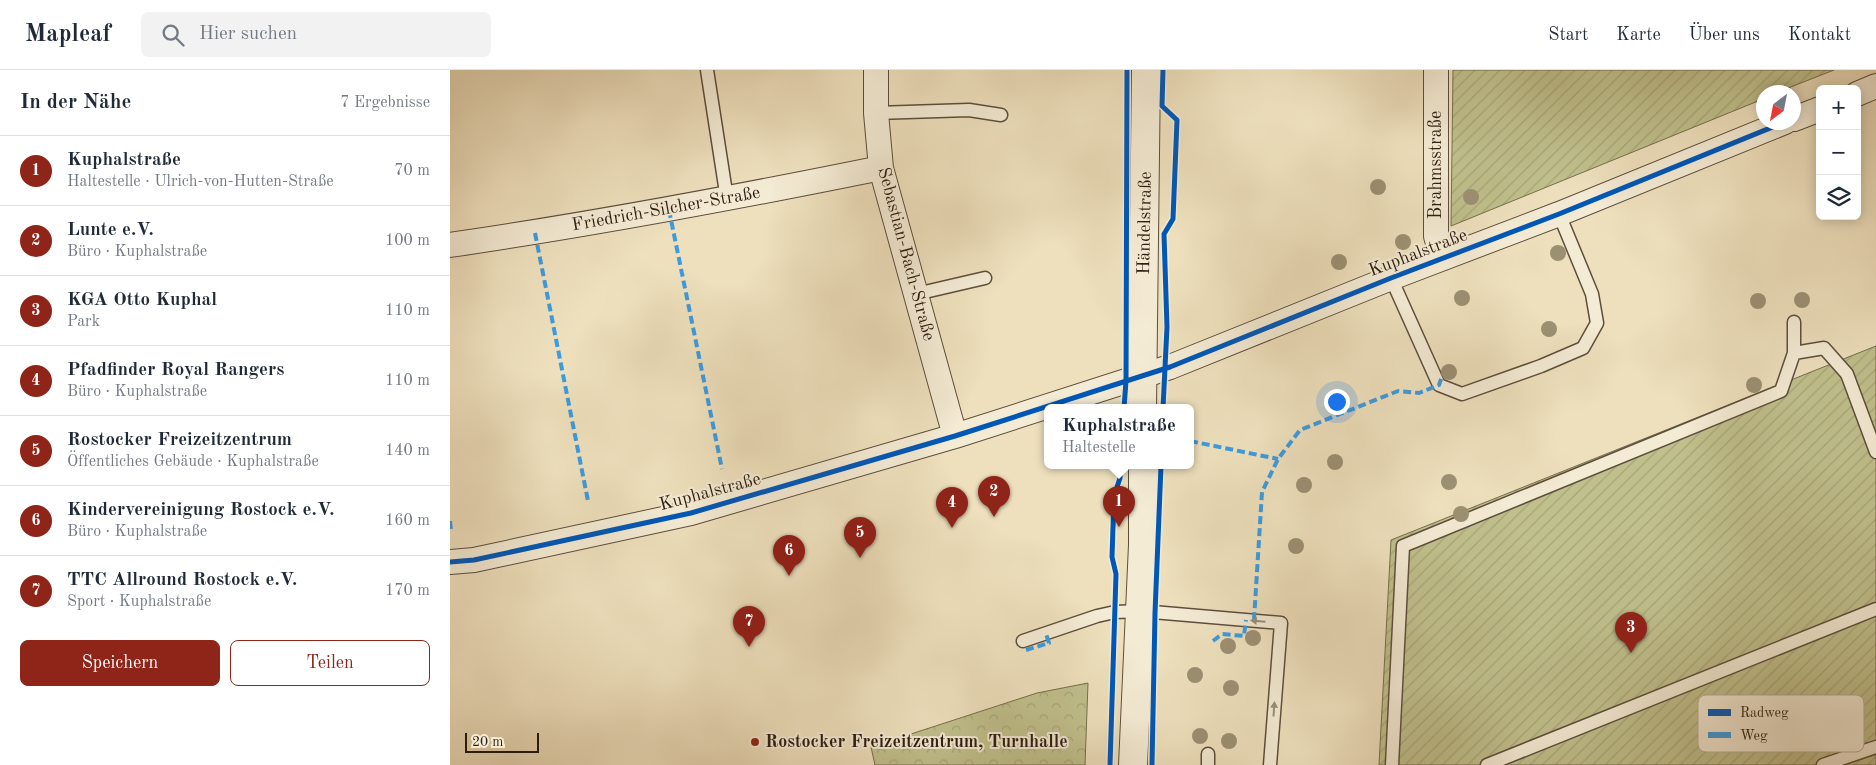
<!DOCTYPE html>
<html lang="de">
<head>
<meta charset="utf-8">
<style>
	:root { --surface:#fff; --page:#f2f2f3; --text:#1f2937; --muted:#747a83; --line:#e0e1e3; --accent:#8f2418 }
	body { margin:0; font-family:"Old Standard TT",serif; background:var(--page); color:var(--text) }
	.controls { position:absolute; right:15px; top:15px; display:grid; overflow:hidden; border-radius:8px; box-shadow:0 2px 12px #0003 }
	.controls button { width:45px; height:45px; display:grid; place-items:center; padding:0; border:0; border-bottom:1px solid var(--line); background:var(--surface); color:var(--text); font:25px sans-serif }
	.compass { position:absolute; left:1306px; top:15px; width:45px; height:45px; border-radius:50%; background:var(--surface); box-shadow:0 2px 12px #0003; rotate:212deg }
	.scale { position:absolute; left:15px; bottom:12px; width:74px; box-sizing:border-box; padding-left:5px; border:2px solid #2d1d11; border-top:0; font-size:14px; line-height:18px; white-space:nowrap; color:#2d1d11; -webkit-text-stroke:4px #f4ebd4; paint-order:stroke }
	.you { position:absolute; left:886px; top:331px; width:18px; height:18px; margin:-12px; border:4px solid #fff; border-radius:50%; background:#1a73e8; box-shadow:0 0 0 8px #1a73e833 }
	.badge { display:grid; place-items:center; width:32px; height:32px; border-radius:50%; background:var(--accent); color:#fff; font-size:16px; font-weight:700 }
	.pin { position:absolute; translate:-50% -41px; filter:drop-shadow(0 1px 2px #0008) }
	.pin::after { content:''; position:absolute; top:26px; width:18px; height:15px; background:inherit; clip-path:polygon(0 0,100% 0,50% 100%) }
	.popup { position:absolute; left:594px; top:334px; width:150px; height:65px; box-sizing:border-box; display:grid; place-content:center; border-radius:8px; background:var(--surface); filter:drop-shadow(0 1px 4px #0005); font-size:16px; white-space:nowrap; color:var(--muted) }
	.popup b { font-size:19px; color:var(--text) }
	.popup::after { content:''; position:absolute; left:50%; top:100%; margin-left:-10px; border:10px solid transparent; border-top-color:var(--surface) }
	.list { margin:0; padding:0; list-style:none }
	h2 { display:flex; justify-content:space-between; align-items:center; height:65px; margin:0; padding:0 20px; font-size:21px }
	h2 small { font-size:16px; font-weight:400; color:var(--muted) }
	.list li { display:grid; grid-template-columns:32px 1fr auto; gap:15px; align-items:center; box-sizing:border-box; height:70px; padding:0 20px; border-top:1px solid var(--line) }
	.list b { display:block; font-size:19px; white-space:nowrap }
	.list p { margin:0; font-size:16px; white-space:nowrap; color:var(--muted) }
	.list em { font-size:16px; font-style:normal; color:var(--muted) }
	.actions { display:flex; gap:10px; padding:15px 20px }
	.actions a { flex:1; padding:11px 0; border:1px solid var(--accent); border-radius:8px; text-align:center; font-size:18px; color:var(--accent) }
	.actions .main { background:var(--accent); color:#fff }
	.icon { flex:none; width:28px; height:28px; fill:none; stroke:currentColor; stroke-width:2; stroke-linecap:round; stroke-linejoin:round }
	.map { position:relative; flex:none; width:1426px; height:695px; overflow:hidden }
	header { display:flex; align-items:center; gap:30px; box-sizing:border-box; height:70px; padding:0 25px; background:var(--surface); border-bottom:1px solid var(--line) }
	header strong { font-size:24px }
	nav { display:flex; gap:28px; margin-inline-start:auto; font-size:18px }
	.search { width:350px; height:45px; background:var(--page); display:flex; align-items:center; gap:12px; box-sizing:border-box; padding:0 18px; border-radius:8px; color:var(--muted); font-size:19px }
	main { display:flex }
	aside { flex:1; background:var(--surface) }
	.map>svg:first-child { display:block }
	.park { fill:url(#park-crowns); stroke:#766e4e }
	.garden { fill:url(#garden-furrows); stroke:#766e4e }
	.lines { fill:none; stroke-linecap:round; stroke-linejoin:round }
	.service-casing { stroke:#5d4e3c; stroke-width:15 }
	.minor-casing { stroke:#5d4e3c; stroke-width:26 }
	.tertiary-casing { stroke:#5d4e3c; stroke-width:30 }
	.service { stroke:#f4ebd4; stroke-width:12 }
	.minor { stroke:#f4ebd4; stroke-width:24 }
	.tertiary { stroke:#f4ebd4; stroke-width:28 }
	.quiet { stroke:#3d9bde; stroke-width:4; stroke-dasharray:8 4; stroke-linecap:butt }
	.cycleway-casing { stroke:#f4ebd4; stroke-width:8 }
	.cycleway { stroke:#0057b8; stroke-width:5 }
	.tree { fill:#9c9073 }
	.oneway { fill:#9a8e7c }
	.poi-dot { fill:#8f2418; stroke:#f4ebd4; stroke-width:2 }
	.labels { text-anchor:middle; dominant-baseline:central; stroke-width:4; stroke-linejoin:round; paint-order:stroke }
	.street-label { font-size:18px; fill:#2d1d11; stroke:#f4ebd4 }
	.poi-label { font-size:18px; font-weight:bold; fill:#2d1d11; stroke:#f4ebd4; text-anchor:start }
	.key { fill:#f4ebd4; stroke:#b8ad9a; stroke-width:1 }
	.key-label { font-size:14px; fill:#2d1d11 }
</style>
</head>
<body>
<header>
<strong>Mapleaf</strong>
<div class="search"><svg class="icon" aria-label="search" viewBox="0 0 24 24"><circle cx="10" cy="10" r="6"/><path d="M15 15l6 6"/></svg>Hier suchen</div>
<nav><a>Start</a><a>Karte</a><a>Über uns</a><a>Kontakt</a></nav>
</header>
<main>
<aside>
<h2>In der Nähe<small>7 Ergebnisse</small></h2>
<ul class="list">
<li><span class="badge">1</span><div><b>Kuphalstraße</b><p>Haltestelle · Ulrich-von-Hutten-Straße</p></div><em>70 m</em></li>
<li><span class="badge">2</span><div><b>Lunte e.V.</b><p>Büro · Kuphalstraße</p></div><em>100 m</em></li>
<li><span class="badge">3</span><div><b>KGA Otto Kuphal</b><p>Park</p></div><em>110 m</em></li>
<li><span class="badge">4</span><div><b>Pfadfinder Royal Rangers</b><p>Büro · Kuphalstraße</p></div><em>110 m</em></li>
<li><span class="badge">5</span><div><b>Rostocker Freizeitzentrum</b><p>Öffentliches Gebäude · Kuphalstraße</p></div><em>140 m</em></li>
<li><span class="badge">6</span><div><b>Kindervereinigung Rostock e.V.</b><p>Büro · Kuphalstraße</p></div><em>160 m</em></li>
<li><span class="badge">7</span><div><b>TTC Allround Rostock e.V.</b><p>Sport · Kuphalstraße</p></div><em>170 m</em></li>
</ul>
<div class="actions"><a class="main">Speichern</a><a>Teilen</a></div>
</aside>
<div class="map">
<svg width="1426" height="695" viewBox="0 0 1426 695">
	<defs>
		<pattern id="park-crowns" width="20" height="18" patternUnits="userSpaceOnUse" patternTransform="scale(1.25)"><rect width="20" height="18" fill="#c0c08c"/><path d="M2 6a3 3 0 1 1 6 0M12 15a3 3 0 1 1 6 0" fill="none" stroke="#a5a578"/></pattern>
		<pattern id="garden-furrows" width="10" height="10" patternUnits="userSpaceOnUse" patternTransform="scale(1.25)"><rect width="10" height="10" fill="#c0c08c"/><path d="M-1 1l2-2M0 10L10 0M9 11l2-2" fill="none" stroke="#a5a578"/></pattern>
	</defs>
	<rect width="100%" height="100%" fill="#eee0bd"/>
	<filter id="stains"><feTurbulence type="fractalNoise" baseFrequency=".004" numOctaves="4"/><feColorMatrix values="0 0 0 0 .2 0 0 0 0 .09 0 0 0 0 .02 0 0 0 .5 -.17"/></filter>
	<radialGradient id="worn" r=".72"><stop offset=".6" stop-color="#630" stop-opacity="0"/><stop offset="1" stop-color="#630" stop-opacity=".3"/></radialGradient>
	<path class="park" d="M638,613L635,695H425L421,677L587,623Z"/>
	<path class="garden" d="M1003,0H1384L1328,22H1314L1313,29L1001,156Z
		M1426,276V695H929L941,470Z"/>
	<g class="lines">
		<defs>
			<path id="service" d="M257,0L277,129
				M426,43L519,40L551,45
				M941,208L989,315L1012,324L1091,296L1133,278L1147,253L1142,224L1109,144
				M466,224L535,208
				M1344,252V283
				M573,571L647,546L665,542L691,541L831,553L820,695
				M758,695V684
				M942,695L953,476L1331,321L1344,283L1374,278L1397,304L1426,382
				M1037,695L1426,539
				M1373,695L1426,677"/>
			<path id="minor" d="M426,0V43L431,98L505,366
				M986,0V166L992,188
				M1407,24L1426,16
				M1344,49L1370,39
				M0,175C144,154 288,127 431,98
				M0,492L24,490L241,443L505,366L720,297L941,208L1109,144L1335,52"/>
			<path id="tertiary" d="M692,338L696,0
				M683,695L693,475V396"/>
		</defs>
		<use href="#service" class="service-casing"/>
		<use href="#minor" class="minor-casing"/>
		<use href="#tertiary" class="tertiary-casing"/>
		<use href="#service" class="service"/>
		<use href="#minor" class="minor"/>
		<use href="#tertiary" class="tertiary"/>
		<path class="quiet" d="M219,140L272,399
			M85,163L138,431
			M740,371L828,389
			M0,451L1,460
			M804,550L812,422L828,389L850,360L948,321L969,323L989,315L996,294
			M763,571L772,564L794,566L796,550
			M576,580L599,573L596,564"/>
		<defs>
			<path id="cycleway" d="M674,338L676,311L677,0
				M713,338L717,257L714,164L723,149L727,50L712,36L713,0
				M0,492L24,490L241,443L505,366L720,297L941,208L1109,144L1335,52
				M660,695L666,504L662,487L664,426L670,408L671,396
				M702,695L705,543L711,396"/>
		</defs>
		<use href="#cycleway" class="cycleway-casing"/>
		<use href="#cycleway" class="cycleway"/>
	</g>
	<g class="tree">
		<circle cx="928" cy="117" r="8"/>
		<circle cx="1021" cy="127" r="8"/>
		<circle cx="953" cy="172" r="8"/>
		<circle cx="1108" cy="183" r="8"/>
		<circle cx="889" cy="192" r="8"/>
		<circle cx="1012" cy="228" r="8"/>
		<circle cx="1352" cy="230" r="8"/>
		<circle cx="1308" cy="231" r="8"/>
		<circle cx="1099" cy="259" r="8"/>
		<circle cx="999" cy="302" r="8"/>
		<circle cx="1304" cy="315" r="8"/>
		<circle cx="885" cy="392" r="8"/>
		<circle cx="999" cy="412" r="8"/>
		<circle cx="854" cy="415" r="8"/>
		<circle cx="1011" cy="444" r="8"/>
		<circle cx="846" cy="476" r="8"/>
		<circle cx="803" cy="568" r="8"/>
		<circle cx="778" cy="576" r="8"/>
		<circle cx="745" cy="605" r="8"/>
		<circle cx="781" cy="618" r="8"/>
		<circle cx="750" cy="666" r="8"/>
		<circle cx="779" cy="671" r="8"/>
	</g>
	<defs><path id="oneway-solid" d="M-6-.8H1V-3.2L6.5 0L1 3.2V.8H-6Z" transform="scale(1.25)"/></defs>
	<g class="oneway">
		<use href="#oneway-solid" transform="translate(808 551) rotate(-175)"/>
		<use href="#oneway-solid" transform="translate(824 639) rotate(-86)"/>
	</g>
	<circle class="poi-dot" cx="305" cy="672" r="5"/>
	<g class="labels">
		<g class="street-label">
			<text transform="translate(986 95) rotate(-90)">Brahmsstraße</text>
			<text transform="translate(216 139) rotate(-10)">Friedrich-Silcher-Straße</text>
			<text transform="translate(695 153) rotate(-89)">Händelstraße</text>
			<text transform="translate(968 183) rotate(-21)">Kuphalstraße</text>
			<text transform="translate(456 184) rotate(75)">Sebastian-Bach-Straße</text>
			<text transform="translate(260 422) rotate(-15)">Kuphalstraße</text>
		</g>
		<g class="poi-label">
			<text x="315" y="672">Rostocker Freizeitzentrum, Turnhalle</text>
		</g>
	</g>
	<rect x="1248" y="625" width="166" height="57" rx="8" class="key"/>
	<rect x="1258" y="639" width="23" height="7" fill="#0057b8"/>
	<rect x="1258" y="662" width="23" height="6" fill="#3d9bde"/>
	<g class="key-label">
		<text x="1290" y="647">Radweg</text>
		<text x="1290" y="670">Weg</text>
	</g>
	<rect width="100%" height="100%" filter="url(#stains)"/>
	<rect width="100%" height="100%" fill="url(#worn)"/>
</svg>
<div class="controls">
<button>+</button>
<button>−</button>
<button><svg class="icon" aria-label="layers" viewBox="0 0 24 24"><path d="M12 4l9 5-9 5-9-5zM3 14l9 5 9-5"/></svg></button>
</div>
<svg class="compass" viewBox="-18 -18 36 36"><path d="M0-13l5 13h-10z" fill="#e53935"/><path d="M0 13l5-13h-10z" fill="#747a83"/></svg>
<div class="scale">20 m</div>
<div class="you"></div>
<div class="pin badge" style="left:669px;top:457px">1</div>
<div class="popup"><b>Kuphalstraße</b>Haltestelle</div>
<div class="pin badge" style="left:544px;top:447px">2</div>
<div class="pin badge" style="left:1181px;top:583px">3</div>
<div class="pin badge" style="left:502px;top:458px">4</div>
<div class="pin badge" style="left:410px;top:488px">5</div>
<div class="pin badge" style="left:339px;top:506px">6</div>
<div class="pin badge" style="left:299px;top:577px">7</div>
</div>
</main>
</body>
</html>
